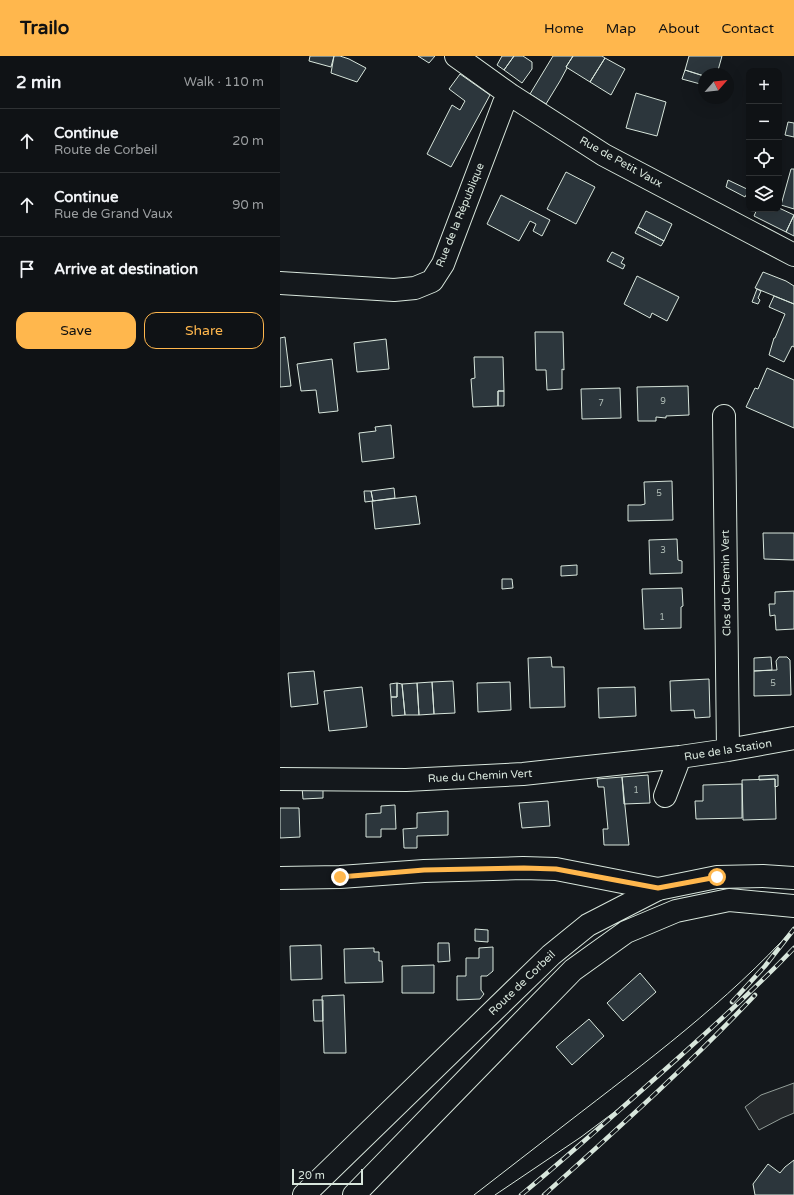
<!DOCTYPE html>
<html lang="en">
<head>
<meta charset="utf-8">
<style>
	:root { --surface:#0f1215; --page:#1d2022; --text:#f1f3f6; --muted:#9b9ea0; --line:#2f3234; --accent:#ffb74d }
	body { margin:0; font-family:"Varela Round",sans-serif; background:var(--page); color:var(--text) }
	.controls { position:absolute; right:12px; top:12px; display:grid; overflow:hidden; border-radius:8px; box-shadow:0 4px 16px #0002 }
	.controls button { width:36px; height:36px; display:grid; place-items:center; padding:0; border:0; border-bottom:1px solid var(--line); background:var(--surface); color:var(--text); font:20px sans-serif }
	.compass { position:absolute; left:418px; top:12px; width:36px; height:36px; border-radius:50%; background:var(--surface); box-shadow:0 4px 16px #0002; rotate:62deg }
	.scale { position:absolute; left:12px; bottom:10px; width:71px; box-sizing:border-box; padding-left:4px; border:2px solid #d8e6dc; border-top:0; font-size:11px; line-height:14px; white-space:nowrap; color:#d8e6dc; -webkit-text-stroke:3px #14181c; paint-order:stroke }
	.stop { position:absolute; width:12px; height:12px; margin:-9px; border:3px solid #ffb74d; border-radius:50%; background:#fff }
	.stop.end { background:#ffb74d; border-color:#fff; box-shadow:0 1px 4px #0008 }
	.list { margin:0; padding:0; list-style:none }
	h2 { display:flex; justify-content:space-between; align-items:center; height:52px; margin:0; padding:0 16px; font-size:17px }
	h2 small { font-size:13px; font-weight:400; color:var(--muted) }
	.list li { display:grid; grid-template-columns:26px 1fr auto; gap:12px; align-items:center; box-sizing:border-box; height:64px; padding:0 16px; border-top:1px solid var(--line) }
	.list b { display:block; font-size:15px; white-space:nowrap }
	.list p { margin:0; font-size:13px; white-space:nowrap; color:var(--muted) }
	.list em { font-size:13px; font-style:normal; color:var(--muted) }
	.actions { display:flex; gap:8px; padding:12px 16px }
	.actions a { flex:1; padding:9px 0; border:1px solid var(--accent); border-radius:12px; text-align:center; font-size:14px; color:var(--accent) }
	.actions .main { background:var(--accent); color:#111 }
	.icon { flex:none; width:22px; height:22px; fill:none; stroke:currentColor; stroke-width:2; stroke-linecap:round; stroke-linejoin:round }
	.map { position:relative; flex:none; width:514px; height:1139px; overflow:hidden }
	header { display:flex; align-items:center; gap:24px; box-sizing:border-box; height:56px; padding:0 20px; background:var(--accent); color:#111 }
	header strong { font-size:19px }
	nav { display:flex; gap:22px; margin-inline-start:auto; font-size:14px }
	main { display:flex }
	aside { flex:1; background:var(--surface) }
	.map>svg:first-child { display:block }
	.parking { fill:#24282b; stroke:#939e99 }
	.building { fill:#2c363c; stroke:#d8e6dc }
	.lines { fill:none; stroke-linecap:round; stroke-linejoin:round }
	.minor-casing { stroke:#d8e6dc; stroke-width:24 }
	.major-casing { stroke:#d8e6dc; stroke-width:24 }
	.minor { stroke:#14181c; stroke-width:22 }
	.major { stroke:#14181c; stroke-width:22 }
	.tram { stroke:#d8e6dc; stroke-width:1 }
	.rail-casing { stroke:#d8e6dc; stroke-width:4.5 }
	.rail { stroke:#14181c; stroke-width:3; stroke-dasharray:9; stroke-linecap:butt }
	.route { stroke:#ffb74d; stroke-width:5 }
	.labels { text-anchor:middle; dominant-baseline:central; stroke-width:3; stroke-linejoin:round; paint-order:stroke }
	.number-label { font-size:9px; fill:#adbab4 }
	.street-label { font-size:11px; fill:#d8e6dc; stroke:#14181c }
</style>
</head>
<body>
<header>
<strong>Trailo</strong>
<nav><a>Home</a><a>Map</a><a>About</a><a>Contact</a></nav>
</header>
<main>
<aside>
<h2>2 min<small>Walk · 110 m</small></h2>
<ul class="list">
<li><svg class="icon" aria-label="ahead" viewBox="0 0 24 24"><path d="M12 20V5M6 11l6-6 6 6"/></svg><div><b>Continue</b><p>Route de Corbeil</p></div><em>20 m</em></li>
<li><svg class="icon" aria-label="ahead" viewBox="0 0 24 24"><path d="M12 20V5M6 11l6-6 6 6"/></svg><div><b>Continue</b><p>Rue de Grand Vaux</p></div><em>90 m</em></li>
<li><svg class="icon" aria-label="arrive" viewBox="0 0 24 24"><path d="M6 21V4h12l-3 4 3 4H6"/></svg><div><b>Arrive at destination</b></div></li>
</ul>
<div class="actions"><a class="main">Save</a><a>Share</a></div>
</aside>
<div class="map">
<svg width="514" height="1139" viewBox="0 0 514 1139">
	<rect width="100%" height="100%" fill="#14181c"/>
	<path class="parking" d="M514,1027V1057L502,1062L479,1074L465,1051L481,1039Z"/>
	<path class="building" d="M30,0H54L51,11L29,5Z
		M54,0H60L69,3L86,12L77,26L51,17Z
		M138,0H155L149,7Z
		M222,0H234L224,14L217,9Z
		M234,0H243L252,6V13L242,27L224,14Z
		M273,0H293L286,11L287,12L280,25L266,48L250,38Z
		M293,0H322L325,2L310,26L286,11Z
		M409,0H442L437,18H424V20L405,14Z
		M325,2L345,13L331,39L310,26Z
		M405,14L424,20V29L402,23Z
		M180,18L210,39L171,111L147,98L172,49L180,54L185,45L169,33Z
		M356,37L386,46L377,80L346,72Z
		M508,66L514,67V81L505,79Z
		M511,113H514V153L501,149Z
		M286,116L315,131L296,168L267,153Z
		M448,124L469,134L465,141L446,131Z
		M221,139L270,164L262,180L253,175L256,168L250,165L239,185L207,168Z
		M499,152L514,159L506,176L474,160L477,153Z
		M366,155L392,168L384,185L358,171Z
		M514,159V180L506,176Z
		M358,171L384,185L381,190L355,177Z
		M332,196L344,202L341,207L345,209L343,213L327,205Z
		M483,216L506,225L514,230V248L475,232Z
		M357,220L399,241L387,265L372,257L370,262L344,248Z
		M477,233L481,235L478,242L480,244L478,248L472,246Z
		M494,240L514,248V291L512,290L504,306L489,299L494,282H495L505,258L489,251Z
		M255,276H283L284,314L282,313V333L267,334L266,314H256Z
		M5,281L11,330L0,331V282Z
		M106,283L109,313L77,316L74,287Z
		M194,301H223L224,335H218V350L193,351L191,323L195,322Z
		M52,303L58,355L39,357L36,334L21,335L17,308Z
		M487,312L514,324V372L466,351L475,332L478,333Z
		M408,330L409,359L386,360V362L376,361V365H358L357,331Z
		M340,332L341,362L302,363L301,333Z
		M218,335H224V350H218Z
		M111,369L114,402L82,406L79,377L96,375L95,371Z
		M392,425L393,464L348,465V449H361L365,448L364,426Z
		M114,432L115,442L93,445L91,435Z
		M84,435H91L93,445L85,446Z
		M136,440L140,468L95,473L92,445Z
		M483,477H514V504L484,503Z
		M397,483L398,504L402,505V517L370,518L369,484Z
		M297,509V519L281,520V510Z
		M222,523H232L233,532L222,533Z
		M402,532L403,550L401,551V572L364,573L362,533Z
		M514,535V573L496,574L495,559L490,560L489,548H495V536Z
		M271,601L272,611H284L285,651L250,652L248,602Z
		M491,601L492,614L474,615V602Z
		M499,601H507L510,604L511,639L474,640V615L497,614L496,605Z
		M34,615L38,648L11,651L8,617Z
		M429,623L430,661L415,662L414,654L391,655L390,625Z
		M173,625L175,657L154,658L152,626Z
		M152,626L154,658L139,659L137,627Z
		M230,626L231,654L198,656L197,627Z
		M117,627V641H111L110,628Z
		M117,627L122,628L125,659L112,660L111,641H117Z
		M137,627L139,659H125L122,628Z
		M82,631L87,671L49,675L44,635Z
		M355,631L356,660L319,662L318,632Z
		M368,719L370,747L344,748L342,721Z
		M498,719V730L495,731V723L479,724V720Z
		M342,721L349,789H324L323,773H328L324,731H318L317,723Z
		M495,723L496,763L463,764L462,724Z
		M462,728V762L416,763L415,745H423V729Z
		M43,730V742L23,743L22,731Z
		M268,745L270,770L242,772L239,747Z
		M115,749L116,773H101V781H86V758L101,757V750Z
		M0,752H19L20,781L0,782Z
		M168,755V779L137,780V792H124L123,773L137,772V757Z
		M195,873L208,874V886L195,885Z
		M158,887H169L170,905L158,906Z
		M41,889L42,923L11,924L10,890Z
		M213,891V915L207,920H201V934L204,938L200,943L177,944V920H186V902H199V892Z
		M94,892V896H99V905H102L103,926L65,927L64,893Z
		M154,909V937H122V910Z
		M360,917L376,936L343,965L327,947Z
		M64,939L66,997H44L42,940Z
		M33,944H43V965H34Z
		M309,963L324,980L292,1009L276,991Z
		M514,1104V1139H475L473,1128L488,1108L500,1117L505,1111Z"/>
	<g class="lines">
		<defs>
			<path id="minor" d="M176,0L229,38L324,99L514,199
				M0,227L114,234L135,232L152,225L163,208L224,47L229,38
				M444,360L448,694
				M0,723L126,724L243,718L400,701L448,694L514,682
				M385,740L400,701
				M0,822L60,821L144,815L243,812L276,813L378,833"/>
			<path id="major" d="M24,1139L271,899L308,869L378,833L437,821L483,820L514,822
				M74,1139L293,914L346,876L396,855L449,844L514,850"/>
		</defs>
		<use href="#minor" class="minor-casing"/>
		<use href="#major" class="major-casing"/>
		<use href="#minor" class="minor"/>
		<use href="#major" class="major"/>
		<path class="tram" d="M194,1139C225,1115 256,1091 287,1067C366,1006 447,946 514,872
			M215,1139L301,1081L353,1042"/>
		<defs>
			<path id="rail" d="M452,946L485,910L514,873
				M241,1139C294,1095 345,1049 397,1003C437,967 477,931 514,892
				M264,1139C336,1074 408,1010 475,939"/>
		</defs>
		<use href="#rail" class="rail-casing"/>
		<use href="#rail" class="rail"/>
	</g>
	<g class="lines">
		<path class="route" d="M60,821L144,814L244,812L276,813L378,832L437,821"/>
	</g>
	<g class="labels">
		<g class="number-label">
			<text x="383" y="345">9</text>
			<text x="321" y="347">7</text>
			<text x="379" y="437">5</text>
			<text x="383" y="494">3</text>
			<text x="382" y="561">1</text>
			<text x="493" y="627">5</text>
			<text x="356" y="734">1</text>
		</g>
		<g class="street-label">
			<text transform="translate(341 106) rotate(29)">Rue de Petit Vaux</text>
			<text transform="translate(180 159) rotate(-68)">Rue de la République</text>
			<text transform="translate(446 527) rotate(-91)">Clos du Chemin Vert</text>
			<text transform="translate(448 694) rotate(-9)">Rue de la Station</text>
			<text transform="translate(200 720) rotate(-3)">Rue du Chemin Vert</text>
			<text transform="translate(242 927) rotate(-44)">Route de Corbeil</text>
		</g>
	</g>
</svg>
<div class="controls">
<button>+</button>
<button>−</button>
<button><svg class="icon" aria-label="locate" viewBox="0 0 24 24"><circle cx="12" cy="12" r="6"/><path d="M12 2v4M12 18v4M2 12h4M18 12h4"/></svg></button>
<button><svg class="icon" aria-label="layers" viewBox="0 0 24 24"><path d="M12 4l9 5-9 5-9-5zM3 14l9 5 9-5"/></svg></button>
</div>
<svg class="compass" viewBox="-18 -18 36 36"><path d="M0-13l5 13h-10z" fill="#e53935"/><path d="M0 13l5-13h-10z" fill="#9b9ea0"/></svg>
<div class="scale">20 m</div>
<div class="stop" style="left:437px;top:821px"></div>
<div class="stop end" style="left:60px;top:821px"></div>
</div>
</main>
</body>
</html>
